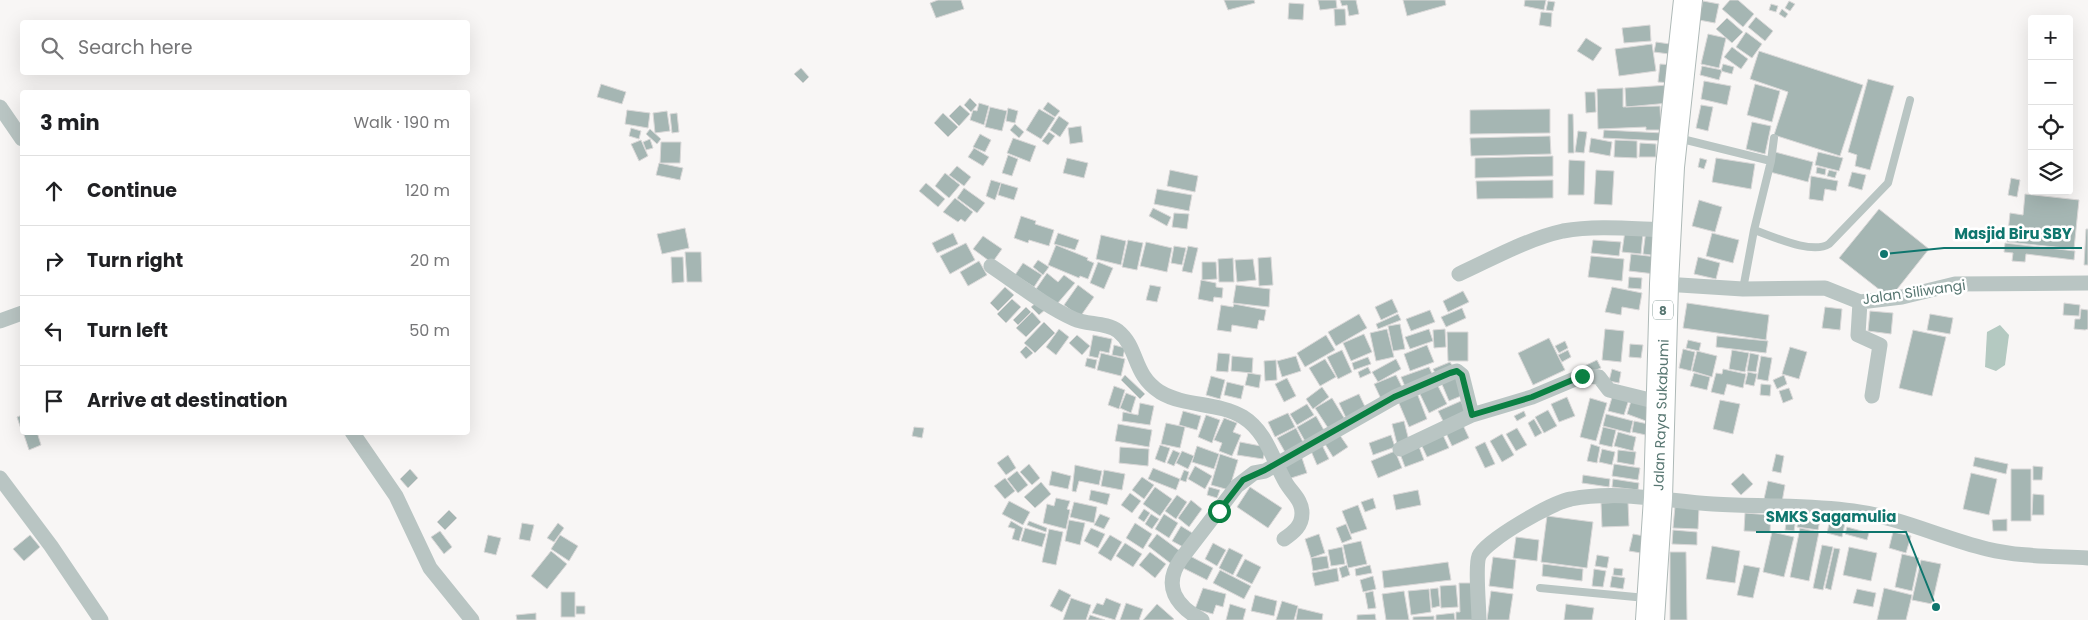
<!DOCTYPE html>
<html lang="en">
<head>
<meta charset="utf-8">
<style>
	:root { --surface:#fff; --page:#f6f6f6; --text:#202124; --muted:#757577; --line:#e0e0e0 }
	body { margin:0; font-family:Poppins,sans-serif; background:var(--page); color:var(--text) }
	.controls { position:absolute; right:15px; top:15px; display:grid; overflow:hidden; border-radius:5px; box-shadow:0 5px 20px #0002 }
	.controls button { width:45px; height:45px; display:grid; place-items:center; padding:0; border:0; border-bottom:1px solid var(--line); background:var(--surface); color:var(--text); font:25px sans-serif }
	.stop { position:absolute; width:15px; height:15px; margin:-11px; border:4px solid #0b8043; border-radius:50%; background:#fff }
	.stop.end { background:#0b8043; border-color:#fff; box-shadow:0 1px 5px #0008 }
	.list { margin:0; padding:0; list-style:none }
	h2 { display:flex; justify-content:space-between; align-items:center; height:65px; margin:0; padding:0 20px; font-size:21px }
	h2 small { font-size:16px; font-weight:400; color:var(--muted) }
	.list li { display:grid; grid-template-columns:32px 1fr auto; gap:15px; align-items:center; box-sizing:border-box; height:70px; padding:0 20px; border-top:1px solid var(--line) }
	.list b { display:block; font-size:19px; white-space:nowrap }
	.list em { font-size:16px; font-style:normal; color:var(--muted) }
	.icon { flex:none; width:28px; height:28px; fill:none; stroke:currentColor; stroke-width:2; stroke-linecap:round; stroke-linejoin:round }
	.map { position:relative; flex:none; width:2088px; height:620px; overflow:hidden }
	.search { position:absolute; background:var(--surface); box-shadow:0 5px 20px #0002; left:20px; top:20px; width:450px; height:55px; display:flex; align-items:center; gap:12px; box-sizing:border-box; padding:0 18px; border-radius:5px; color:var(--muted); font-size:19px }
	.panel { position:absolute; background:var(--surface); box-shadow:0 5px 20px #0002; left:20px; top:90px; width:450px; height:345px; border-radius:5px }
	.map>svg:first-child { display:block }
	.water { fill:#b4c9c1 }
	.building { fill:#a5b6b3; stroke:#dad8d8 }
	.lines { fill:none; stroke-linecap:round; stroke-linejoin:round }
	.highway-casing { stroke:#aeb9b7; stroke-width:30 }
	.lane { stroke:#b9c5c3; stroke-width:8 }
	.street { stroke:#b9c5c3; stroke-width:15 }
	.highway { stroke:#fff; stroke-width:28 }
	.route { stroke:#0b8043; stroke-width:6 }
	.labels { text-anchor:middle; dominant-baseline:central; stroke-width:5; stroke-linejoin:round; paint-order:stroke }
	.shield { fill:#fff; stroke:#8aa09c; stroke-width:1 }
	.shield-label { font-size:12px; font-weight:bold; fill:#587772 }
	.street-label { font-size:14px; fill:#587772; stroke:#fff }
	.leader { fill:none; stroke:#0f766e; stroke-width:2 }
	.callout-dot { fill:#0f766e; stroke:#fff; stroke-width:2 }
	.callout-label { font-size:15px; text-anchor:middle; font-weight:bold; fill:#0f766e; stroke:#fff; stroke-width:5; stroke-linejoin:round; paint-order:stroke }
</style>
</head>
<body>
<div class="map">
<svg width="2088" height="620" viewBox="0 0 2088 620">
	<rect width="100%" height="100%" fill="#f8f6f5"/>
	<path class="water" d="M2000,325L2009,335L2005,365L1996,371L1985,367L1987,332Z"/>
	<path class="building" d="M938,0H961L964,9L936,18L930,3Z
		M1224,0H1254L1255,3L1228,10Z
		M1318,0H1336L1337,8L1320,10Z
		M1340,0H1356L1359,14L1349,16L1347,5L1342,6Z
		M1403,0H1445L1446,5L1407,16Z
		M1525,0H1546L1544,10L1524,6Z
		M1730,0H1738L1754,14L1743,27L1722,9Z
		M1548,1L1555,2L1553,11L1546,10Z
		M1703,1L1719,4L1715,23L1699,20Z
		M1789,1L1795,4L1790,11L1785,8Z
		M1289,3L1304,4L1303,20L1288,19Z
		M1771,4L1778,6L1776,12L1769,10Z
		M1334,9H1345L1346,25L1335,26Z
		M1782,9L1788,14L1785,18L1779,14Z
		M1541,12L1552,13L1551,27L1539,25Z
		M1756,17L1773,31L1765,41L1748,27Z
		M1727,18L1743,32L1732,43L1716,29Z
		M1650,25L1651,41L1624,43L1622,28Z
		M1746,32L1762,44L1752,58L1736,47Z
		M1708,34L1726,38L1719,68L1701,64Z
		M1586,38L1602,48L1593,61L1577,51Z
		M1656,42L1670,44L1669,54L1654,52Z
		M1652,44L1656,71L1619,76L1615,49Z
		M1732,47L1748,59L1741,69L1724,57Z
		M1759,51L1863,85L1840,156L1774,135L1788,92L1750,79Z
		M1660,64L1674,65L1672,83L1658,82Z
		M1723,64L1734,67L1732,74L1721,71Z
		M1702,66L1722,70L1719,80L1700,75Z
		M801,68L809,77L803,83L794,74Z
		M1868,79L1894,86L1870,170L1855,166L1857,155L1848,152Z
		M1704,81L1731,86L1727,105L1701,99Z
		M601,84L626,92L622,104L597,97Z
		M1755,84L1780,91L1772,122L1747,115Z
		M1668,85L1669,103L1626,107L1625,88Z
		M1623,88V107L1660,106L1661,130H1646V127L1598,129L1597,89Z
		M1585,92H1595L1596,112L1586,113Z
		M970,98L977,105L971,112L964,105Z
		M1048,102L1060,111L1055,117L1043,109Z
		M979,103L989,106L984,125L970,120L973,110L977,111Z
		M960,105L970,114L959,126L949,116Z
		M1701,105L1713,107L1708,131L1696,128Z
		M990,107L1007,111L1002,131L985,127Z
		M1008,108L1018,111L1015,123L1006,121Z
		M1039,109L1055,118L1041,139L1026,130Z
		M1550,109V133L1470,134V110Z
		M627,110L650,113L648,128L625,124Z
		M667,111L670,131L655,133L653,113Z
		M677,113L679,132L672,133L670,114Z
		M943,113L958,127L948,137L934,123Z
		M1568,114H1573L1574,153H1568Z
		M1059,116L1069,123L1060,137L1050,130Z
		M1752,122L1771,126L1765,154L1746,149Z
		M1015,124L1024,132L1019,138L1010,130Z
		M1081,126L1083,142L1070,144L1068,128Z
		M631,128L641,131L639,139L629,136Z
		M650,129L661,139L657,144L646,134Z
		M1604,130L1663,133V141L1603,138Z
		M1578,131L1587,132L1584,153L1575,152Z
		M1049,132L1055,136L1048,145L1042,141Z
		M980,134L991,140L985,152L973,147Z
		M1550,136L1551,154L1471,156L1470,138Z
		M1013,138L1036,146L1030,162L1007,153Z
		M1591,138L1612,142L1610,156L1589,152Z
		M650,139L653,148L646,150L643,142Z
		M641,140L648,156L639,161L631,144Z
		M1615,140L1637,141V158L1614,157Z
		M661,142H681L680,163H660Z
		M1640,143L1656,144V157H1639Z
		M974,148L989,157L983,166L968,157Z
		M1775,152L1813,162L1808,182L1770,172Z
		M1818,152L1843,158L1839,171L1815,165Z
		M1008,155L1018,159L1012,176L1002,173Z
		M1553,156V176L1475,178V158Z
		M1067,158L1088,163L1084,178L1063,173Z
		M1700,158L1707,160L1704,169L1698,167Z
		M1716,158L1755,164L1751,189L1712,182Z
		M1569,160L1585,161L1584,195H1568Z
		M659,163L683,168L680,180L656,175Z
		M957,166L971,177L964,186L949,175Z
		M1817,167L1826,169L1825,175L1816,173Z
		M1170,170L1198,176L1195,192L1167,186Z
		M1596,170L1614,171L1612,205L1594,204Z
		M1829,170L1837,172L1835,178L1827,176Z
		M1852,172L1866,175L1862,190L1848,186Z
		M945,173L960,185L949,198L935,186Z
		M1811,176L1838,181L1836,191L1825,189L1823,201L1809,199Z
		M2011,178L2020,180L2017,197L2008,195Z
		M991,180L1001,183L995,200L986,196Z
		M1553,180V198L1477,199L1476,181Z
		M926,183L945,199L938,207L919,191Z
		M1001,183L1018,188L1014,200L998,195Z
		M964,188L985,203L977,213L957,198Z
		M1157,189L1192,195L1189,211L1154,204Z
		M2025,194L2079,200L2074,249L2007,242L2010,213L2023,215Z
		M955,198L973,212L965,222L961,219L958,222L943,212Z
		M1699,200L1722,207L1715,232L1692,226Z
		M1153,208L1171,217L1167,226L1149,216Z
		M1879,209L1929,249L1890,298L1839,258Z
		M1174,213L1189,214L1187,229L1172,227Z
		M1021,216L1036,221L1035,224L1054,230L1049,246L1029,240L1028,243L1014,238Z
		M685,228L689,248L662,254L657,234Z
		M2086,229H2088V265H2084Z
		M1646,230L1661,232L1659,256L1643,254Z
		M1625,231L1643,233L1641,254L1622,252Z
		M953,233L958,244L937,253L932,243Z
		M1058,233L1079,240L1075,250L1054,244Z
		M1712,233L1739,240L1733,263L1706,256Z
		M1101,235L1126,241L1121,265L1096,259Z
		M983,236L1002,249L992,263L973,249Z
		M1128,240L1143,243L1137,270L1122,267Z
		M1593,240L1621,242L1619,256L1591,253Z
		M1146,242L1172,248L1167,272L1140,266Z
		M966,243L975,260L950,274L940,256Z
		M2005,243L2075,251L2074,260L2026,254L2025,262L2012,261L2013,253L2004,252Z
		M1056,245L1088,258L1087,260L1094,263L1088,279L1080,276L1079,278L1048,265Z
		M1174,246L1186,248L1182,265L1171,263Z
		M1188,246L1198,248L1192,273L1182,271Z
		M685,252H701L702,282H687Z
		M1631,254L1657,257L1655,274L1629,271Z
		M1591,256L1624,259L1622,281L1588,277Z
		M671,257H683L684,282L672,283Z
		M1271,257L1273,285L1259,286L1258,258Z
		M1698,257L1720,263L1716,279L1694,274Z
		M1233,258L1234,282H1219L1218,259Z
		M1253,259L1256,280L1237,282L1235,260Z
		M1038,260L1049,267L1043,275L1033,267Z
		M979,261L987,275L968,286L960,272Z
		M1098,262L1113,268L1104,289L1090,283Z
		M1202,262H1216L1217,279L1202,280Z
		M1023,263L1042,275L1034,287L1015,275Z
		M1047,273L1058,282L1064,275L1075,283L1057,304L1036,289Z
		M1629,277L1642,278L1641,289L1628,288Z
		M1201,280L1216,283V287L1223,288L1222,298L1214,297L1213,302L1198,299Z
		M1078,285L1094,297L1080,317L1064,305Z
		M1150,285L1161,287L1157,302L1146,300Z
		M1236,285L1270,289L1269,307L1233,303Z
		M1005,287L1014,295L998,311L990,303Z
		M1612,287L1642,293L1639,310L1622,307L1621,315L1605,312Z
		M1463,291L1469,302L1448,312L1443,301Z
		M1012,299L1021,307L1006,323L997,314Z
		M1392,299L1398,312L1381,320L1375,307Z
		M1038,301L1046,309L1039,315L1031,307Z
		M1687,303L1769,315L1766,340L1683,328Z
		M2064,303L2080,305L2079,316L2063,315Z
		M1234,304L1266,310L1264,321L1259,320L1257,329L1232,325L1231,332L1217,330L1221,305L1233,307Z
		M1026,307L1031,312L1018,325L1013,320Z
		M1825,307L1842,309L1840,330L1822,328Z
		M1462,308L1466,318L1446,327L1441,317Z
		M2081,309L2088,310V329L2085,330L2074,329L2075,319H2080Z
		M1430,310L1435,322L1411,331L1406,319Z
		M1870,311L1893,313L1891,334L1868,331Z
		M1032,312L1041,322L1026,337L1016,328Z
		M1359,314L1367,328L1336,346L1328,332Z
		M1398,314L1401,320L1378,329L1376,324Z
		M1930,314L1953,318L1950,334L1927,330Z
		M1044,322L1055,333L1035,353L1024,343Z
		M1400,324L1405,349L1393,351L1388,326Z
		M1059,329L1069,337L1056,355L1046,347Z
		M1387,329L1394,357L1376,361L1370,333Z
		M1429,329L1433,341L1410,349L1405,337Z
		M1445,329L1446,347L1434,348L1433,330Z
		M1605,329L1624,331L1621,362L1602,360Z
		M1913,330L1946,337L1932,396L1899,388Z
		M1447,332H1468V361H1448Z
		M1364,334L1372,352L1351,361L1343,343Z
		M1077,335L1090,346L1082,355L1069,343Z
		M1093,335L1112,339L1109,353L1100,351L1098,358L1089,356Z
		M1326,335L1335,350L1305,367L1297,353Z
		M1717,336L1768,341L1766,353L1716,347Z
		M1549,338L1565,370L1533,385L1518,353Z
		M1688,340L1701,343L1699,351L1686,348Z
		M1565,341L1568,348L1559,353L1555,346Z
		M1630,344L1643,345L1641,358L1629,357Z
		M1114,345L1125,348L1123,357L1112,355Z
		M1427,345L1434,362L1410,371L1404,354Z
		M1026,346L1033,353L1026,359L1020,352Z
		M1790,347L1807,352L1799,379L1782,374Z
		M1683,349L1695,352L1691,371L1679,368Z
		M1342,350L1352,372L1338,379L1327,357Z
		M1568,350L1571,357L1562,362L1558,355Z
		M1732,350L1749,353L1745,372L1729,369Z
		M1697,351L1717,356L1712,377L1692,371Z
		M1101,353L1125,359L1121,376L1097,370Z
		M1218,353L1230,354L1228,372L1216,371Z
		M1750,353L1759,355L1756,372L1747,371Z
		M1232,356L1253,358L1252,373L1231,371Z
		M1296,356L1301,371L1282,377L1277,361Z
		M1761,356L1772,358L1768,381L1757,379Z
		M1368,357L1371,364L1354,370L1352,363Z
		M1087,358L1097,360L1095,369L1085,366Z
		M1325,359L1336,377L1320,386L1309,368Z
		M1396,359L1401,369L1378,382L1372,372Z
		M1276,360L1277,380L1265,381L1264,361Z
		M1597,360L1601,368L1586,374L1582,367Z
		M1450,362L1453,367L1436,375L1433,369Z
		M1368,367L1371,373L1360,378L1358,372Z
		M1429,367L1434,378L1406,389L1401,377Z
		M1612,369L1621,372L1619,383L1609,381Z
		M1723,369L1746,374L1743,388L1727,384L1724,395L1711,392L1716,373L1722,374Z
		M1748,372L1757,374L1754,386L1745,384Z
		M1248,373L1261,375L1259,388L1245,385Z
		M1694,373L1710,377L1707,390L1690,386Z
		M1125,375L1145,394L1140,399L1121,380Z
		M1396,375L1404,391L1382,401L1374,384Z
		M1458,375L1466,394L1449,401L1441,382Z
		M1784,375L1787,384L1777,389L1773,380Z
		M1211,376L1225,380L1220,399L1206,395Z
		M1287,378L1296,396L1284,402L1275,384Z
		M1227,382L1244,386L1241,399L1224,395Z
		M1437,384L1447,404L1429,413L1419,392Z
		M1761,384L1771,385L1770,396L1760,395Z
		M1114,386L1125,390L1119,409L1108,405Z
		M1322,387L1329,397L1313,409L1306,399Z
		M1789,388L1793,399L1783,403L1779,391Z
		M1126,393L1136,397L1131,413L1120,408Z
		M1417,393L1427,419L1409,427L1398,401Z
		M1359,394L1367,411L1347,420L1339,403Z
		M1613,394L1629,399L1624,415L1608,411Z
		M1567,397L1575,416L1559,422L1551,404Z
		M1332,398L1346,421L1330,431L1315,408Z
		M1590,398L1607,403L1596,441L1580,437Z
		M1632,398L1651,405L1646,421L1627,414Z
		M1720,400L1740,404L1733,434L1713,429Z
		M1461,401L1467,415L1445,425L1438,411Z
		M1140,403L1154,406L1150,425L1122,421L1123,412L1138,415Z
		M1307,404L1314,415L1297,425L1290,414Z
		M1548,410L1557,426L1544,433L1535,417Z
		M1183,411L1201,416L1197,430L1179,425Z
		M1524,411L1526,416L1517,421L1514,416Z
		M1288,413L1295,427L1275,437L1268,422Z
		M1606,414L1633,421L1630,433L1603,426Z
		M22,415V432L17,417Z
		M1206,415L1220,420L1212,443L1198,437Z
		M1316,416L1325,432L1306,443L1297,427Z
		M1224,418L1237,423L1233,432L1241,435L1232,456L1219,451L1222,443L1214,440Z
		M1534,419L1542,433L1535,437L1528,423Z
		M1404,421L1409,441L1397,444L1392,424Z
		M1634,421L1648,424L1646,435L1632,432Z
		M1166,423L1185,427L1180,448L1161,444Z
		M1462,423L1469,438L1452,446L1445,431Z
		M1118,424L1152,430L1149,447L1115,441Z
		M914,427L924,428L922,438L912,436Z
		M1603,427L1616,430L1612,447L1599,444Z
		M1296,428L1303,442L1285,452L1277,438Z
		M1517,428L1527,445L1516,451L1506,434Z
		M23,432H37L41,445L29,450Z
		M1618,432L1636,437L1633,451L1614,446Z
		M1442,433L1449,448L1427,457L1420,442Z
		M1339,434L1348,447L1333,457L1325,444Z
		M1502,434L1514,455L1502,462L1490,441Z
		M1391,435L1395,447L1373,455L1369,443Z
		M1240,442L1266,447L1263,459L1237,455Z
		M1485,442L1495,464L1485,468L1475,447Z
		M1418,444L1424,460L1405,467L1399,451Z
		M1591,444L1600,447L1597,463L1587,461Z
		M1160,445L1170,448L1165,463L1155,459Z
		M1322,445L1329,459L1317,465L1311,451Z
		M1197,446L1219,454L1214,469L1192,462Z
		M1120,447L1149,449L1148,466L1119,463Z
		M1602,449L1615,452L1612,465L1599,462Z
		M1173,450L1180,453L1174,466L1167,463Z
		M1618,450L1636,452L1634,465L1617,462Z
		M1182,451L1194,456L1188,469L1176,463Z
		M1395,451L1402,468L1378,478L1371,461Z
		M1220,454L1238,460L1229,490L1211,485Z
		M1776,454L1784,456L1781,473L1772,471Z
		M1008,455L1016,468L1006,475L997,463Z
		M1975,457L2008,464L2006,474L1973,466Z
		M1302,458L1307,473L1288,479L1283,464Z
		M1029,464L1040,478L1032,485L1020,472Z
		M1614,464L1640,468L1638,480L1612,476Z
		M1075,465L1102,471L1099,485L1079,481L1076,492L1072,491Z
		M1195,466L1212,476L1205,489L1188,479Z
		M2033,466L2043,467L2042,480H2033Z
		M1153,468L1180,479L1176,490L1148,479Z
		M410,469L418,478L408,488L400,479Z
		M2011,469H2031V521H2011Z
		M1104,470L1125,474L1122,490L1101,486Z
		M1184,470L1189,472L1186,482L1180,480Z
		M1017,471L1028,485L1018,493L1007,479Z
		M1052,471L1071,476L1068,489L1049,485Z
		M1743,473L1753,484L1741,495L1731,484Z
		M1971,473L1997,479L1989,515L1963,509Z
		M1583,475L1610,479L1609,487L1582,483Z
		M1142,477L1154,485L1144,499L1132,490Z
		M1005,478L1015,491L1005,499L994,486Z
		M1613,479L1639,483L1638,490L1612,487Z
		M1768,481L1785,485L1782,502L1764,499Z
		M1041,482L1051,494L1035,508L1024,497Z
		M1155,487L1172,499L1160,516L1143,504Z
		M1209,487L1220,490L1217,498L1207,495Z
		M1250,487L1282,508L1268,528L1237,507Z
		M1091,490L1110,494L1107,505L1089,500Z
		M1418,490L1421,505L1396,510L1393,495Z
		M1130,493L1141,501L1132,513L1121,505Z
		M2033,494L2044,495V515H2032Z
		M1177,495L1187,502L1176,519L1165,511Z
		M1056,498L1070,501L1067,509L1070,510L1066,529L1043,523L1047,504L1054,506Z
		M1373,498L1376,508L1365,512L1361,502Z
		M1191,500L1202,509L1189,527L1178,518Z
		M1009,501L1030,512L1023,525L1002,514Z
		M1074,502L1097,507L1094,523L1070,517Z
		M1628,502L1629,526L1602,527L1601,503Z
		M1358,505L1367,529L1351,534L1342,511Z
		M1675,506L1699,508L1698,529L1673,528Z
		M1144,509L1150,513L1144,522L1138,518Z
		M449,510L457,518L445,530L437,522Z
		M1745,513L1771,515L1770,532L1744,531Z
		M1100,514L1110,518L1104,529L1094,525Z
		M1151,514L1159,519L1152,529L1145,524Z
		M1164,514L1178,523L1169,538L1155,529Z
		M1547,516L1593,522L1587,568L1541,562Z
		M1799,516L1820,520L1818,530L1797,527Z
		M1787,517L1796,519L1794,531L1785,530Z
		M1830,519L1845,523L1842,537L1827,533Z
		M2007,519V531H1993L1992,520Z
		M1069,520L1085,523L1080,545L1065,541Z
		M1011,521L1023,528L1019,541L1012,539L1015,529L1008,527Z
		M1029,521L1047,528L1046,532L1027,525Z
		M522,523L534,525L530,541L519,539Z
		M558,523L564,528L554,542L547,538Z
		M1135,523L1152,534L1143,549L1126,538Z
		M1346,524L1352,539L1342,543L1336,528Z
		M1181,526L1194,534L1185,548L1172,541Z
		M1847,527L1869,533L1867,540L1845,534Z
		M1025,528L1046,534L1042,547L1021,541Z
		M1091,528L1105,534L1098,548L1084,541Z
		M1800,528L1819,532L1809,581L1790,577Z
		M1049,529L1063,532L1056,565L1042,562Z
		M1673,530L1697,532V545L1672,544Z
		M440,531L452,547L444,554L431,537Z
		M1772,532L1794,537L1784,577L1763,572Z
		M1893,532L1911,536L1906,553L1889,548Z
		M1157,534L1184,554L1174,566L1148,546Z
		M1319,534L1325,553L1311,558L1305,539Z
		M1633,534L1644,536L1641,553L1629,551Z
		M30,535L40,547L24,561L13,549Z
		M488,535L501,538L496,555L484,552Z
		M560,535L578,546L569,561L551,549Z
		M1110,535L1122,542L1111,561L1098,553Z
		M1516,537L1539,540L1537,561L1513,558Z
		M1361,541L1367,564L1348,568L1343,545Z
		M1125,543L1142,554L1133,567L1116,556Z
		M1213,543L1226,550L1217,566L1205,559Z
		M1822,545L1833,547L1823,590L1813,588Z
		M1712,546L1740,551L1735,583L1706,579Z
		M1342,547L1345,564L1331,566L1328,550Z
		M1849,547L1877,553L1871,581L1843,575Z
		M1229,548L1243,555L1233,575L1219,568Z
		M1834,548L1840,549L1831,590L1825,588Z
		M551,551L567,564L547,589L531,576Z
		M1150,552L1166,564L1155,578L1139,565Z
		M1670,552H1686L1687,620H1670Z
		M1902,554L1919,558L1912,591L1895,587Z
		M1597,555L1609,557L1607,568L1595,566Z
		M1190,556L1213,568L1207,580L1183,568Z
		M1327,556L1329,568L1313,571L1311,558Z
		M1493,557L1516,560L1513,589L1489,586Z
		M1245,559L1261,567L1252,584L1236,576Z
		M1921,560L1941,564L1932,604L1912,600Z
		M1448,562L1451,580L1384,588L1382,571Z
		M1543,564L1583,569L1582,581L1542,576Z
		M1347,565L1350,575L1342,578L1339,568Z
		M1370,565L1372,573L1356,576L1355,569Z
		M1744,565L1760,568L1753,598L1737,595Z
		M1337,568L1339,581L1315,586L1312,573Z
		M1614,568L1623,569L1622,576L1613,575Z
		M1594,569L1606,571L1603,587L1592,586Z
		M1220,570L1251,586L1244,599L1213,583Z
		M1373,576L1376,589L1363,592L1360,580Z
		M1612,576L1625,578L1623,589L1610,587Z
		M1459,583H1476L1477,620H1456V612H1460Z
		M1456,585L1458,607L1441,608L1440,586Z
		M1203,588L1226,594L1223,607L1216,605L1213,614L1195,609Z
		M1438,588L1440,606L1432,608L1430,589Z
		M1884,588L1912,595L1906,620H1877Z
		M1059,589L1071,595L1062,612L1050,606Z
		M1429,589L1431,612L1411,615L1408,591Z
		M1857,589L1876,593L1873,607L1853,603Z
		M1373,591L1376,608L1368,609L1365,593Z
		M1404,591L1409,620H1386L1382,594Z
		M1491,591L1513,594L1509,620H1487Z
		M561,592H575V617H561Z
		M1255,595L1277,601L1274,616L1251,611Z
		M1071,598L1091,605L1086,620H1063Z
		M1106,598L1121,604L1115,620L1092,613L1097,603L1103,605Z
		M1282,601L1298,606L1294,620H1276Z
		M1126,603L1143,609L1139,620H1120Z
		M1157,604L1174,619L1172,620H1143Z
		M1230,604L1246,609L1243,620H1226Z
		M1566,604L1594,608L1592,620H1564Z
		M576,606H585V614H576Z
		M1298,608L1323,614L1322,620H1296Z
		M536,613V620H517L516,615Z
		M1454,613L1455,620H1436V615Z
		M1375,614L1376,620H1357V615Z
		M1090,615L1105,620H1088Z
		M1434,616V620H1413V617Z"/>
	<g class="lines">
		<defs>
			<path id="highway" d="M1650,620L1658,498L1664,284L1670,167L1688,0"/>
		</defs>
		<use href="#highway" class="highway-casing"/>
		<path class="lane" d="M1678,138L1771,161L1774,138
			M1754,230C1772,236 1812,255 1829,244L1888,183L1910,100
			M1743,289L1754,230L1771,161
			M1540,588L1646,598"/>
		<path class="street" d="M0,107L22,139
			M991,266C1018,284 1045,306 1074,319C1087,325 1106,322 1118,331C1139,348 1132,374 1160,392C1185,407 1218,402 1243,417C1267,432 1273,461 1286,483C1292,493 1302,500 1302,513C1302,526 1294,532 1284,539
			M1459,274C1492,259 1527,239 1563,231C1597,225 1633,229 1667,230
			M1664,284L1743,289L1825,288L1860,302L1902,297L1955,284L2088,283
			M1860,302L1858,335L1880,345L1872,396
			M0,321L22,313
			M352,432L396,496L430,568L472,620
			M1400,449L1472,415L1532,397L1582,376L1599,377L1609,390L1662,403
			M0,478L51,546L101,620
			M1202,620C1176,606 1162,586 1181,559L1237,486L1254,473L1265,471L1395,397L1453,372L1457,371L1462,375L1472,415
			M1479,620C1479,607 1475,566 1479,556C1486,540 1553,502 1571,499C1618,490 1666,501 1713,504C1760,507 1807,504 1853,511C1899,517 1942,538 1987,549C2020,557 2054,556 2088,558"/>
		<use href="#highway" class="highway"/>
	</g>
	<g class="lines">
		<path class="route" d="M1219,511L1243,480L1265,470L1394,397L1450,373L1457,371L1462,375L1472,415L1532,397L1582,376"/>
	</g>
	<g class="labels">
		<rect class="shield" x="1653" y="300.5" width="20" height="19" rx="4"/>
		<g class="shield-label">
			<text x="1663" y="310">8</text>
		</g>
		<g class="street-label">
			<text transform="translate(1914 292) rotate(-8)">Jalan Siliwangi</text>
			<text transform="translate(1661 415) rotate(-88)">Jalan Raya Sukabumi</text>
		</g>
	</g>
	<path class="leader" d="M1884 254L1944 248H2082M1936 607L1906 532H1756"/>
	<g class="callout-dot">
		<circle cx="1884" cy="254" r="5"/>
		<circle cx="1936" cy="607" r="5"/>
	</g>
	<g class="callout-label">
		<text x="2013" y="239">Masjid Biru SBY</text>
		<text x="1831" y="522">SMKS Sagamulia</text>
	</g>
</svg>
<div class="controls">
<button>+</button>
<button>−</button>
<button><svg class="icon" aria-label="locate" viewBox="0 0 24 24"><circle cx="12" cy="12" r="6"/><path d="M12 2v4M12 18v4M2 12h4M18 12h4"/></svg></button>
<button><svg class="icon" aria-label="layers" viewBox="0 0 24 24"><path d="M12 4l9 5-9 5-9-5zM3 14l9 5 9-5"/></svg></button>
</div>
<div class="stop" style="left:1219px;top:511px"></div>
<div class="stop end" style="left:1582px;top:376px"></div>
<div class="search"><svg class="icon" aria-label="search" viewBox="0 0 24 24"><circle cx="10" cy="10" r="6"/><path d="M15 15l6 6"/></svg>Search here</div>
<section class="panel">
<h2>3 min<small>Walk · 190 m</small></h2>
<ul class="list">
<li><svg class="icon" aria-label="ahead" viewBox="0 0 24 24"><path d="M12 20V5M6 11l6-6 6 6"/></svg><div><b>Continue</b></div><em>120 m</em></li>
<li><svg class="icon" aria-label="right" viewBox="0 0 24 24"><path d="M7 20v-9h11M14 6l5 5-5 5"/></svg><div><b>Turn right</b></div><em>20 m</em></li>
<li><svg class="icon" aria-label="left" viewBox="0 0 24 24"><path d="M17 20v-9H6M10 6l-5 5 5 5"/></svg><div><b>Turn left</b></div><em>50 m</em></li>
<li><svg class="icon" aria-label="arrive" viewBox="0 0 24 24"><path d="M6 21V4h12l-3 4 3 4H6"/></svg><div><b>Arrive at destination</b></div></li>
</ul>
</section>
</div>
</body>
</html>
